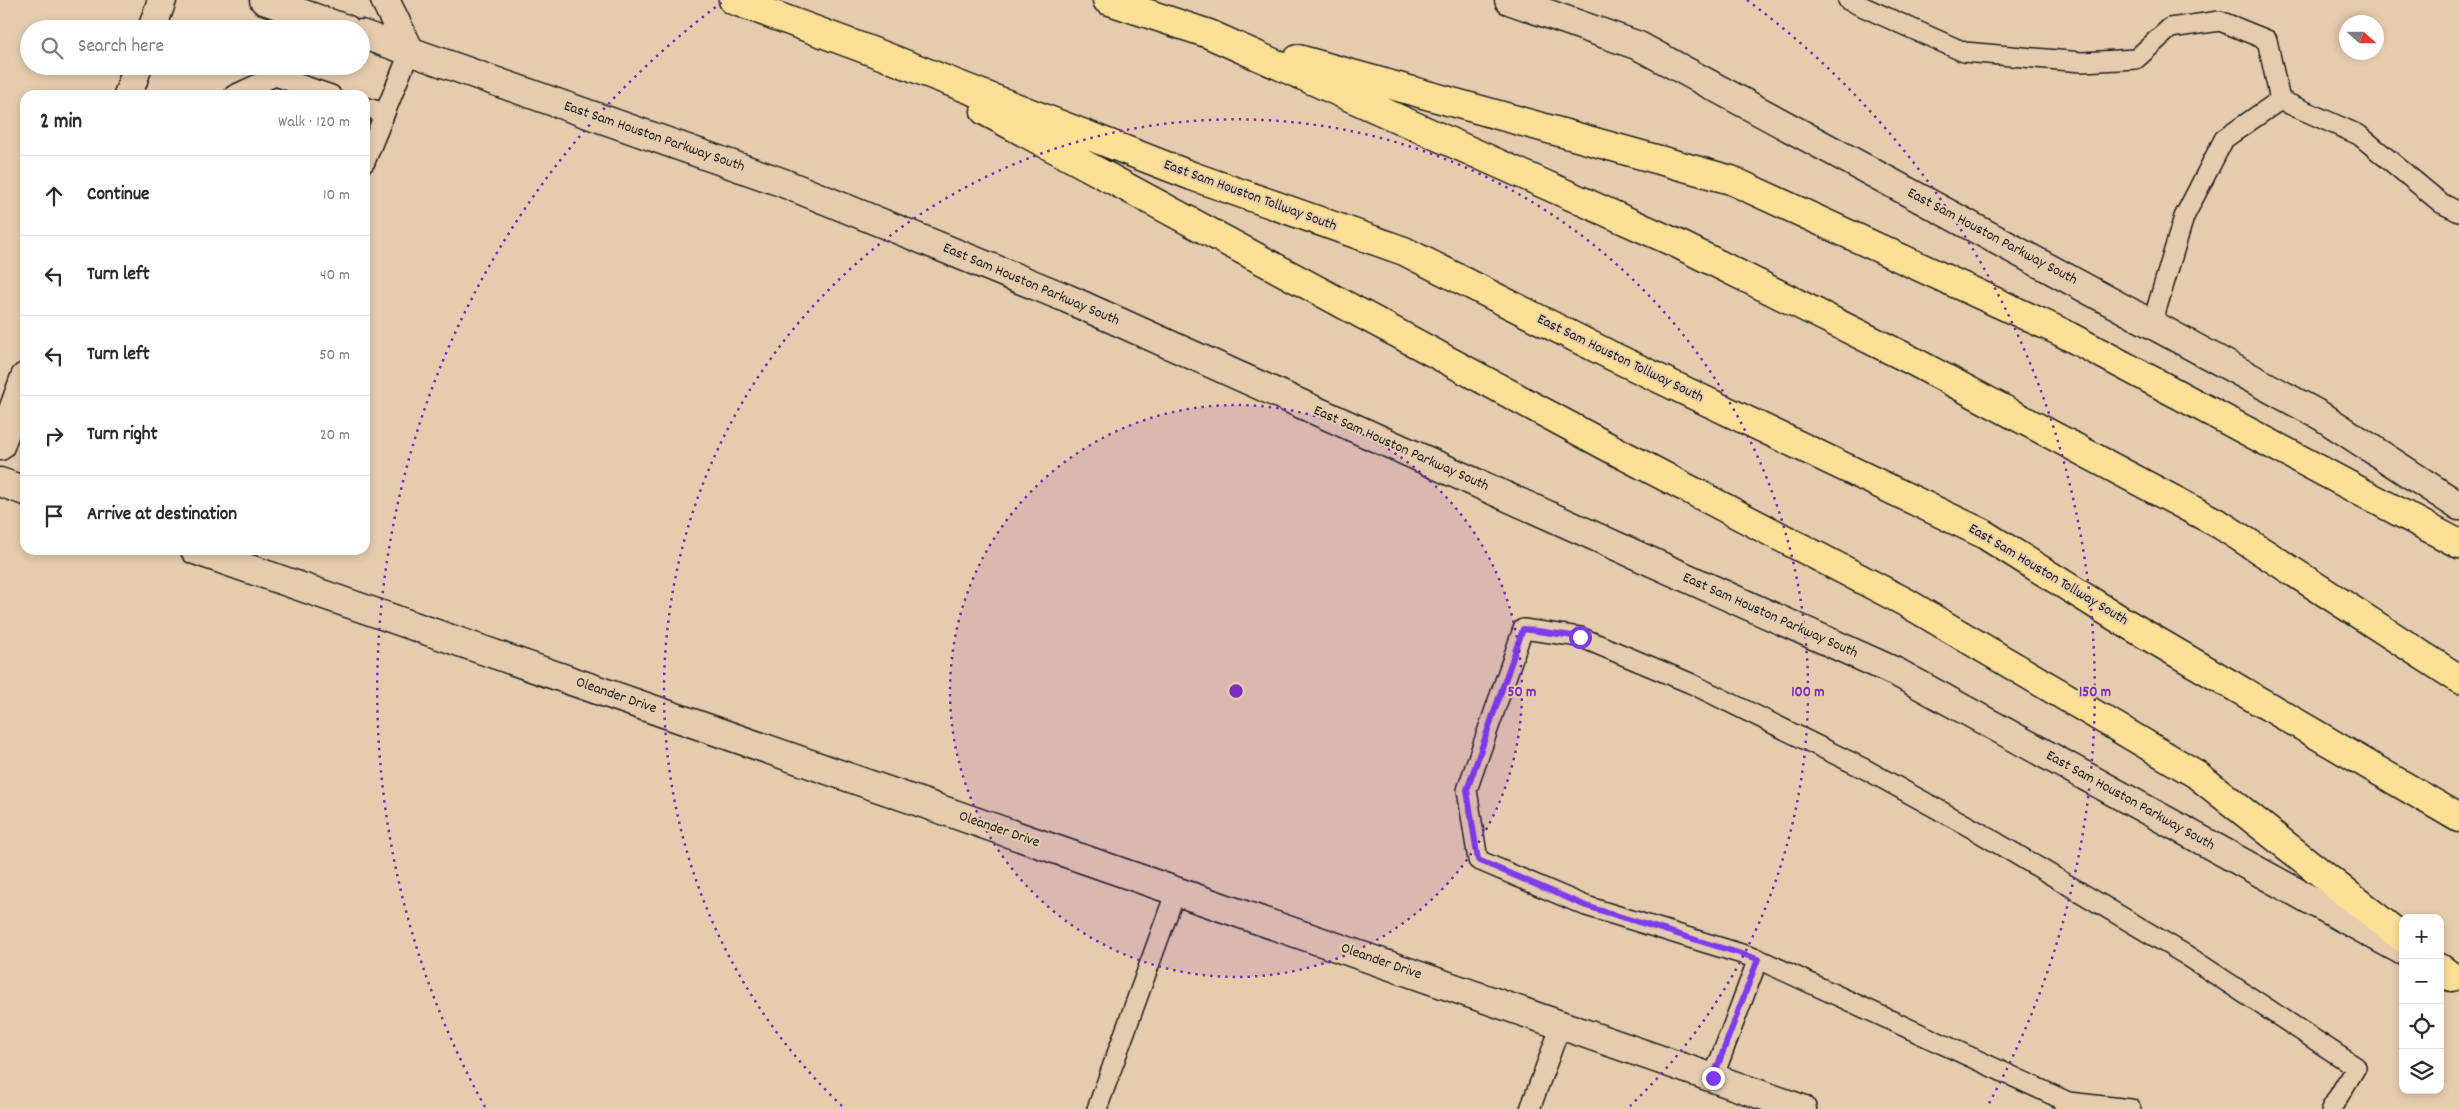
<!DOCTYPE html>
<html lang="en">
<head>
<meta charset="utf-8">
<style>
	:root { --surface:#fff; --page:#f7f7f7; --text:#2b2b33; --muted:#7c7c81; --line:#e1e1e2 }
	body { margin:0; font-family:Dekko,sans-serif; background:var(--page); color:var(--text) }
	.controls { position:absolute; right:15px; bottom:15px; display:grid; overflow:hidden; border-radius:10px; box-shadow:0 2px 8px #0003 }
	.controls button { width:45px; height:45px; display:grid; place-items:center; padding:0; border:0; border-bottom:1px solid var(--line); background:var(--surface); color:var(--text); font:25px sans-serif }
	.compass { position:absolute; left:2339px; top:15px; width:45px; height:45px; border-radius:50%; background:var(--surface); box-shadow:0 2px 8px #0003; rotate:111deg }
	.stop { position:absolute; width:15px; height:15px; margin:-11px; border:4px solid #7c3aed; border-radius:50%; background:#fff }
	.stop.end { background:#7c3aed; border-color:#fff; box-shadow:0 1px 5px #0008 }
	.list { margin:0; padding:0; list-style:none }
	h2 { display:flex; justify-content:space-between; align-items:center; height:65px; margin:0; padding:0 20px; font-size:21px }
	h2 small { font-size:16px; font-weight:400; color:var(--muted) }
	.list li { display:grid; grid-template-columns:32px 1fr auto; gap:15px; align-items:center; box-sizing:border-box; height:80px; padding:0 20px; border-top:1px solid var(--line) }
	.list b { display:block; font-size:19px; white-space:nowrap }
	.list em { font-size:16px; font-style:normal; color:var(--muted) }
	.icon { flex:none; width:28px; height:28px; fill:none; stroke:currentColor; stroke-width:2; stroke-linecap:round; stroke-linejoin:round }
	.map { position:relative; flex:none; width:2459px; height:1109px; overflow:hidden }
	.search { position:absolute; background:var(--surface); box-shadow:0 2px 8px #0003; left:20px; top:20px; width:350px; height:55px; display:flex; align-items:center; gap:12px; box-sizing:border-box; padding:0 18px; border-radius:28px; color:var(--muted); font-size:19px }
	.panel { position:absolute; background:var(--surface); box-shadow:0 2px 8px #0003; left:20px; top:90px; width:350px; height:465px; border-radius:15px }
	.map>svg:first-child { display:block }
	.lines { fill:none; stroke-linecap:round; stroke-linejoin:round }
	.lane-casing { stroke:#1c1c1c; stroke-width:22 }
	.street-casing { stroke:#1c1c1c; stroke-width:31 }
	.secondary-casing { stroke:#1c1c1c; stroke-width:31 }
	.highway-casing { stroke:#1c1c1c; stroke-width:31 }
	.lane { stroke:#e6ccae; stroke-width:19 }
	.street { stroke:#e6ccae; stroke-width:28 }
	.secondary { stroke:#e6ccae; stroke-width:28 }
	.highway { stroke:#fbdf96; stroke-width:28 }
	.route { stroke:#7c3aed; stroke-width:6 }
	.ring { fill:none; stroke:#7b2cbf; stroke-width:2.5; stroke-dasharray:2.5 5 }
	.labels { text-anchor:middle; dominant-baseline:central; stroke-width:4; stroke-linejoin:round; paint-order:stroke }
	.street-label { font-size:15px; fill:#1c1c1c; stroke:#e6ccae }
	.centre { fill:#7b2cbf; stroke:#e6ccae; stroke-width:2.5 }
	.ring-label { font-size:15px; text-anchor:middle; font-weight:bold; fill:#7b2cbf; stroke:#e6ccae; stroke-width:4; stroke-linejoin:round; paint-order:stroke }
</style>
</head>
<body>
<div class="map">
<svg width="2459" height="1109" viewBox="0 0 2459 1109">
	<rect width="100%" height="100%" fill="#e6ccae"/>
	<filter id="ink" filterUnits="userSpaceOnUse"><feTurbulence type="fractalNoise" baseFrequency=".02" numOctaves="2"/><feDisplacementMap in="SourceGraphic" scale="10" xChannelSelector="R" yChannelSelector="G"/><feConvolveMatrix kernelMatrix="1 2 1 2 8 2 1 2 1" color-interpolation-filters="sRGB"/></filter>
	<g filter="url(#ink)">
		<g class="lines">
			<defs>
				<path id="lane" d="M1848,0L1964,52L2082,62L2136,59L2170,28L2220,21L2267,40L2280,100L2359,135L2441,203L2459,212
					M291,29L297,11
					M234,95L275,76L331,95
					M365,107L385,113
					M365,162L410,51
					M2152,324L2184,217L2224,139L2280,100
					M1758,959L2068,1102
					M1713,1078L1758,959L1586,906L1478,860L1467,790L1523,629L1580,637L1690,683L1865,769L1977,831L2186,955L2356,1067L2331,1109
					M1097,1109L1176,891
					M1530,1109L1561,1025
					M2065,1109L2068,1102L2131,1109"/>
				<path id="street" d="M0,482L25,491
					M195,550L1802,1109"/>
				<path id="secondary" d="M264,0L346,29
					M385,0L410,51
					M1509,0L1639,46L2323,417L2459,506
					M152,29L162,0
					M361,34L781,182L1066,298L1898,673L2403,951
					M128,95L138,66
					M0,446L25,377"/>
				<path id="highway" d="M733,0L879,54L1192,176L1404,251L1610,355L1982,533L2124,622L2459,818
					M1107,0L1209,34L1678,244L1909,359L2221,525L2459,679
					M1298,59L1731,180L2061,332L2459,544
					M985,111L1612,449L1907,603L2196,774L2403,938
					M2440,968L2452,977"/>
			</defs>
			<use href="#lane" class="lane-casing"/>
			<use href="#street" class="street-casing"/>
			<use href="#secondary" class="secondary-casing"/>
			<use href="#highway" class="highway-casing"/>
			<use href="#lane" class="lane"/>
			<use href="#street" class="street"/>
			<use href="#secondary" class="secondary"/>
			<use href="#highway" class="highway"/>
		</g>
	</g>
	<g class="lines" filter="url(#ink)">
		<path class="route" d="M1580,637L1523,629L1467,790L1478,860L1586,906L1758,959L1713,1078"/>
	</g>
	<circle cx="1236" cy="691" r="286" fill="#7b2cbf" fill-opacity=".12"/>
	<g class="ring">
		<circle cx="1236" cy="691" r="286"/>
		<path d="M842 1106A572 572 0 1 1 1630 1106"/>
		<path d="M485 1107A859 859 0 0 1 725 0M1747 0A859 859 0 0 1 1987 1107"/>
	</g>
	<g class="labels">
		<g class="street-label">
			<text transform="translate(654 137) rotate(19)">East Sam Houston Parkway South</text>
			<text transform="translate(1250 196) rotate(20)">East Sam Houston Tollway South</text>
			<text transform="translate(1992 237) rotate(28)">East Sam Houston Parkway South</text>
			<text transform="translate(1031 285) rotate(23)">East Sam Houston Parkway South</text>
			<text transform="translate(1620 359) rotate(26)">East Sam Houston Tollway South</text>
			<text transform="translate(1401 449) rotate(24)">East Sam Houston Parkway South</text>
			<text transform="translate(2048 575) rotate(31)">East Sam Houston Tollway South</text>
			<text transform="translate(1770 616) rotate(24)">East Sam Houston Parkway South</text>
			<text transform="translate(616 696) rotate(19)">Oleander Drive</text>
			<text transform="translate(2130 801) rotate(29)">East Sam Houston Parkway South</text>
			<text transform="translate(999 830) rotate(19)">Oleander Drive</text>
			<text transform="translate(1381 962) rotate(19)">Oleander Drive</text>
		</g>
	</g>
	<circle cx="1236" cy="691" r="8" class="centre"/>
	<g class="ring-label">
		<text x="1522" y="696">50 m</text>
		<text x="1808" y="696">100 m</text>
		<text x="2095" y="696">150 m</text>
	</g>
</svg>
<div class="controls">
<button>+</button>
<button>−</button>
<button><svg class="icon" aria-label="locate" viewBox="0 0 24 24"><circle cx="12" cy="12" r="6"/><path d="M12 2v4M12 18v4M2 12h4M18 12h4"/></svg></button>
<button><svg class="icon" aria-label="layers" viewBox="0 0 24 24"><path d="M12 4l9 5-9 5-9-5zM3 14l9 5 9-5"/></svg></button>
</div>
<svg class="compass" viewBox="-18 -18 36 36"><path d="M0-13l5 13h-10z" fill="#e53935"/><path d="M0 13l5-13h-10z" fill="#7c7c81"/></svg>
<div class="stop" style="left:1580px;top:637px"></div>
<div class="stop end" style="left:1713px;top:1078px"></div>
<div class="search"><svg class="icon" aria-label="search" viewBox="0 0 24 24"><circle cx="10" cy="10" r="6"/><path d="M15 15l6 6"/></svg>Search here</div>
<section class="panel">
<h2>2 min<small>Walk · 120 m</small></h2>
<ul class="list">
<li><svg class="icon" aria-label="ahead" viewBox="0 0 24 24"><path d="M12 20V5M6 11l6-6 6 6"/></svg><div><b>Continue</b></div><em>10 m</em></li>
<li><svg class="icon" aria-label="left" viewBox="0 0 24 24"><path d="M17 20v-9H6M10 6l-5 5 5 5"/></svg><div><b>Turn left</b></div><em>40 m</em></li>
<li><svg class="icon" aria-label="left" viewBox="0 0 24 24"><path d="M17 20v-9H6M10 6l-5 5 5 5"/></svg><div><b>Turn left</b></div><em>50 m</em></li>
<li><svg class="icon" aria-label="right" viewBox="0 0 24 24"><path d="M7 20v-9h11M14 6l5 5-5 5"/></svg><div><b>Turn right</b></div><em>20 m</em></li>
<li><svg class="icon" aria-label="arrive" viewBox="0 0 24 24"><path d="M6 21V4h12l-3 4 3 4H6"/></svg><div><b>Arrive at destination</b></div></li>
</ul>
</section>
</div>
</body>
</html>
